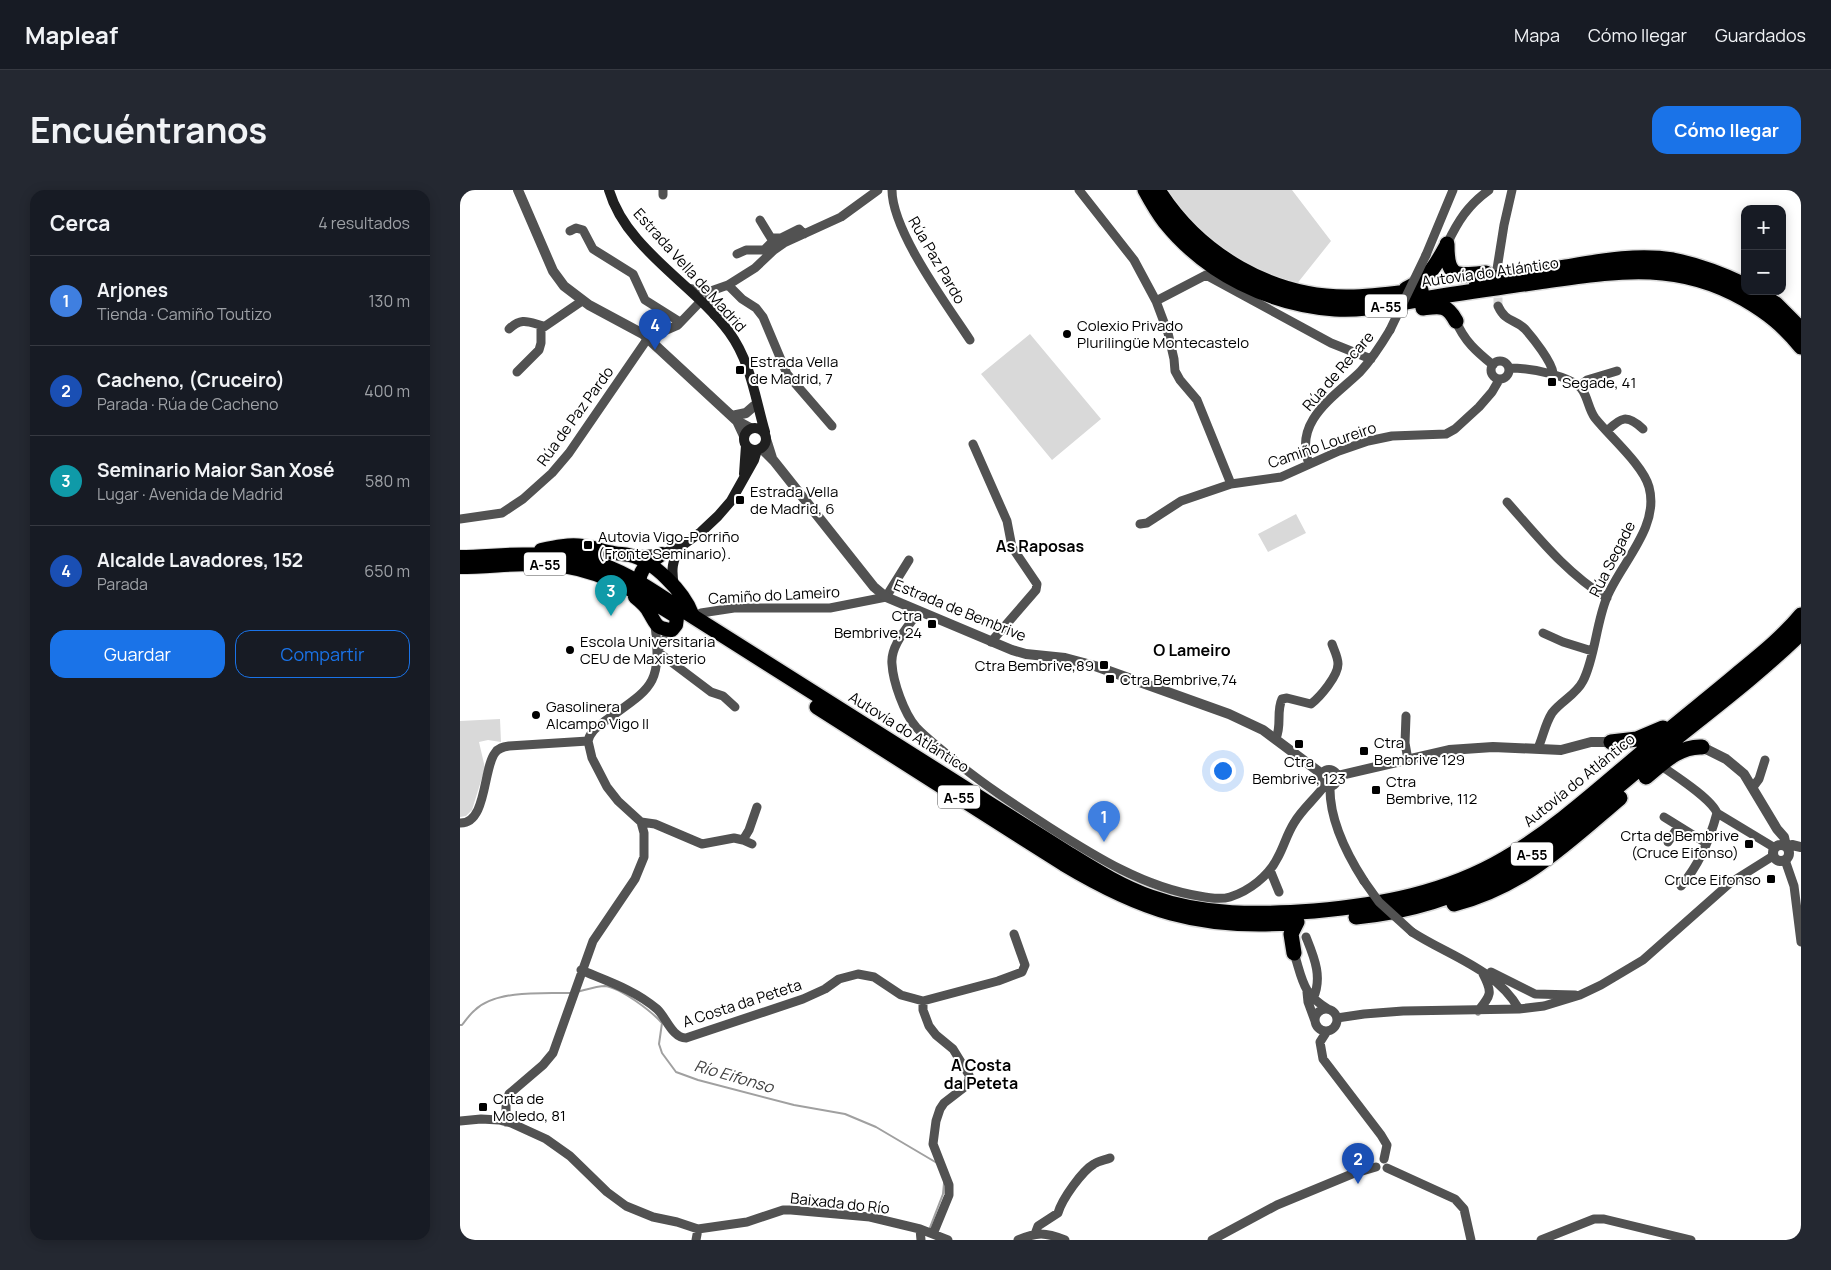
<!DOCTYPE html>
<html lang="es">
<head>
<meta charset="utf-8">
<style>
	:root { --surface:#171b24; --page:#242831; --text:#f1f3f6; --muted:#9ea1a6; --line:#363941; --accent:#1a73e8 }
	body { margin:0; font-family:Manrope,sans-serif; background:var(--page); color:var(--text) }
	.controls { position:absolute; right:15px; top:15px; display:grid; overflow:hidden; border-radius:10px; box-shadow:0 2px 12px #0003 }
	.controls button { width:45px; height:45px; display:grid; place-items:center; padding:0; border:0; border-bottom:1px solid var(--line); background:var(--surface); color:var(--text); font:25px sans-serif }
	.you { position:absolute; left:762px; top:580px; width:18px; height:18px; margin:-12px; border:4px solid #fff; border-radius:50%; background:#1a73e8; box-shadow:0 0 0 8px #1a73e833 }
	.badge { display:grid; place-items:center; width:32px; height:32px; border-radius:50%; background:var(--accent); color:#fff; font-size:16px; font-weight:700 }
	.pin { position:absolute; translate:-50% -41px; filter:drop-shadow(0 1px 2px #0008) }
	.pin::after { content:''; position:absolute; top:26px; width:18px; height:15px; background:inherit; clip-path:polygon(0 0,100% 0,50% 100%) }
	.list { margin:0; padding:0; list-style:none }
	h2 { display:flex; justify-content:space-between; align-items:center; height:65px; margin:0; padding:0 20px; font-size:21px }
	h2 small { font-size:16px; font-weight:400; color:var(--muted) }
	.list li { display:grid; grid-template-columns:32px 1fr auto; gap:15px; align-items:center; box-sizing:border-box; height:90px; padding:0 20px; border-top:1px solid var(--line) }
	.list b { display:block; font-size:19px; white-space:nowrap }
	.list p { margin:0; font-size:16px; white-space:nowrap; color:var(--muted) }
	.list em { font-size:16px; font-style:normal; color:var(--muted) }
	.actions { display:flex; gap:10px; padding:15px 20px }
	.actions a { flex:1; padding:11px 0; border:1px solid var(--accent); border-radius:15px; text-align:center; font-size:18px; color:var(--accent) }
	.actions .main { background:var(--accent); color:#fff }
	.map { position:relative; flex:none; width:1341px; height:1050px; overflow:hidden; border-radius:15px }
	header { display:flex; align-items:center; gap:30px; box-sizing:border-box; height:70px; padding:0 25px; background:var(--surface); border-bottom:1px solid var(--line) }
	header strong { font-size:24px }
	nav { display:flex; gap:28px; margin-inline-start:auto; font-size:18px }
	.intro { display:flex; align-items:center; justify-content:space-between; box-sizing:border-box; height:120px; padding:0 30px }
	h1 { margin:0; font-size:35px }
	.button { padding:12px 22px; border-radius:15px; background:var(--accent); color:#fff; font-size:18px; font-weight:700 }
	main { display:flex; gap:30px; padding:0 30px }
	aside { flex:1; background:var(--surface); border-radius:15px; box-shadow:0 2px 12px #0003 }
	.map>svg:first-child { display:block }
	.green { fill:#d9d9d9 }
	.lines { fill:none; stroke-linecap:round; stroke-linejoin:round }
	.stream { stroke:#a0a0a0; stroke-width:2 }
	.minor-tunnel { stroke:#d9d9d9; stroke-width:9; stroke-dasharray:9 4.5; stroke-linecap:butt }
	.trunk-casing { stroke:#dbdbdb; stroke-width:16 }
	.motorway-casing { stroke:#dbdbdb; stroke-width:18 }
	.minor { stroke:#525252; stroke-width:9 }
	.tertiary { stroke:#525252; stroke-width:10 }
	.secondary { stroke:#1f1f1f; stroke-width:10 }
	.trunk { stroke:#000; stroke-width:14 }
	.motorway { stroke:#000; stroke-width:15 }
	.minor-bridge { stroke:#525252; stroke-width:9 }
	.poi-dot { fill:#000; stroke:#fff; stroke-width:2 }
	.labels { text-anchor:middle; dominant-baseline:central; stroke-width:4; stroke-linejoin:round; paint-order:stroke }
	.shield { fill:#fff; stroke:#4c4c4c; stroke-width:1 }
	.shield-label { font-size:14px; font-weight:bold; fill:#000 }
	.street-label { font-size:15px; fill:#000; stroke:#fff }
	.poi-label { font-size:15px; fill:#000; stroke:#fff; text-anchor:start }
	.neighbourhood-label { font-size:16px; font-weight:bold; fill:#000; stroke:#fff }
	.water-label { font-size:16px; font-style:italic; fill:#414141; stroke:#fff }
</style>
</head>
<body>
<header>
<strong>Mapleaf</strong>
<nav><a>Mapa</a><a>Cómo llegar</a><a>Guardados</a></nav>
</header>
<div class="intro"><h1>Encuéntranos</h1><a class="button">Cómo llegar</a></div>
<main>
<aside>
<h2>Cerca<small>4 resultados</small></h2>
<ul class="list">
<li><span class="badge" style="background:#3f7fe0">1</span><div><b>Arjones</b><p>Tienda · Camiño Toutizo</p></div><em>130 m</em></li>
<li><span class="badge" style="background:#1a4fb4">2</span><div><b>Cacheno, (Cruceiro)</b><p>Parada · Rúa de Cacheno</p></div><em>400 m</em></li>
<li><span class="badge" style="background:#0f9aa8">3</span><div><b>Seminario Maior San Xosé</b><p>Lugar · Avenida de Madrid</p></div><em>580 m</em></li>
<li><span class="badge" style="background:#1a4fb4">4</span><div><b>Alcalde Lavadores, 152</b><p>Parada</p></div><em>650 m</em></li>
</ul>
<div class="actions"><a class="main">Guardar</a><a>Compartir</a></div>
</aside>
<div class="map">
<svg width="1341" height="1050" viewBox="0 0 1341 1050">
	<rect width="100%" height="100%" fill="#fff"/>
	<path class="green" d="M684,0H832L871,51L824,110Z
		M570,144L641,229L592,270L521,184Z
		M836,324L846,343L808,362L798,344Z
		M40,529L41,552L28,550L19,552L25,578L12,620L6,626L0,627V531Z"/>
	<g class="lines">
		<path class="stream" d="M117,802C125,800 137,796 145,796C161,798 191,821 202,833L199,854L202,863L216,882L238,890L334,915L385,924L416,937L477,973
			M0,835H2C6,830 10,824 15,820C36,800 83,803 110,803
			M469,1040L483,1004L484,993"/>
		<path class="minor-tunnel" d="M1038,94V116"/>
		<defs>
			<path id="trunk" d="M81,360C95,357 109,354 123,356C134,357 143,362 154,363C159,364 164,364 169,365C193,370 224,402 232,424
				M0,367C47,366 96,358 141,374C169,384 194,401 218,417
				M0,377C28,377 56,373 84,374C137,377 174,400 217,427
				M180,400C176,380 187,374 202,364
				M175,407C180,411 186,416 189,422C197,435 195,438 212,440L216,435L218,420"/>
			<path id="motorway" d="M685,0C691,11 697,22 705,32C747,84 809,114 875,119C903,121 931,114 958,110C998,103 1038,98 1078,92C1152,82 1214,69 1284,109C1308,123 1323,135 1341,157
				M698,0C739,65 812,108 889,107C913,107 937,103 961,100
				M987,54C987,89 996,86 1026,83
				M1016,91C1046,86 1076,82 1106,77C1141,71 1178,64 1213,70C1238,75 1262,84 1285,95
				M946,99C969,88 975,77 987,55
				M1296,101L1316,114L1341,139
				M963,118C980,116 987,114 996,131
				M218,417L609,664C635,680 662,697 691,707C744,726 799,725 854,721C921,715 986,703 1044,669C1099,637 1148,590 1197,550C1223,528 1250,507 1276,485C1299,466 1322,448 1341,425
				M357,517L604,674C681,720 738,739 829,733
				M1151,552L1177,549L1203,538
				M1186,587C1203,573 1219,556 1242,557
				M994,714C1064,696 1107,653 1160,608
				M896,727C950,722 1000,706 1047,680C1076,665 1101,643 1127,622C1153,601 1179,579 1205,557C1251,520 1299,484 1341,443
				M834,763L831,744L837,732"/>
		</defs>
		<use href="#trunk" class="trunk-casing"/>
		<use href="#motorway" class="motorway-casing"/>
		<path class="minor" d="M432,0C432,41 487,115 510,150
			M619,0L674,70L696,111L708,143L714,169L715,181L720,190L737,210L771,294
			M203,5V0
			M300,30L311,48H321L339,39L344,44
			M110,41L116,38L123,40L133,59L173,84L185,110L220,132
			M987,54C998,31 1008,15 1029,0
			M277,64L286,60H304L315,49
			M966,65L993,0
			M1037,79L1044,35L1052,0
			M268,95L282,109L296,118L303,127L327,184L372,236
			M227,98L248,102L254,125
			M248,102L268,95L295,78L314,60L324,53L381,27L418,0
			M696,111L746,85L871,153L911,169
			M1038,116C1046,133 1054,128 1065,139C1073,148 1092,172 1093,183
			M996,131C1004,151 1017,162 1033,175
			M49,139C62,127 68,132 84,136
			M1031 180a9 9 0 1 1 18 0a9 9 0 1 1-18 0Z
			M1049,178C1068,178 1113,185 1123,201C1128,209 1129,220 1135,228C1150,247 1183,275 1189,297C1200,337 1161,373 1147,407C1136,433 1135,468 1123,491C1116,505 1101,511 1092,523C1085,534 1083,547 1078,558
			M57,182L79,160L81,153V139L122,111
			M1119,196L1127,190L1157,181
			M1147,241C1161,227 1167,224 1183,239
			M513,254L547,331L552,357L577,394L576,400L531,452
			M849,274C833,231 874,207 900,182C912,169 921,155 930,140
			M1047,312C1078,347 1106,383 1147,408
			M0,329L42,323L63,309L92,283L109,263L188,148L218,135L241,111
			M680,334L687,333L721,311L771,294L821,287L879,261L908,251L932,246L986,244L995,239L1019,217L1032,202L1039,190
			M459,421C449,436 430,455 432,474C433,492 444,523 456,537C466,548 479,557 490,567C521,593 555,615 589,637C636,667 684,697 739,706C749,708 760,710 770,707C789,701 809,686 818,667C824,656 827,644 834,633C842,619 856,608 865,595
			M236,428L241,423L274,418H370L426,407L449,370
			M1083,443L1103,452L1132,461
			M198,459L212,440
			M198,462L251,502L263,506L275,517
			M946,526L945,553L948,570
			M816,548C822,535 816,522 822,509L827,508L851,514C860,507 878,486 878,474C878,467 874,460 872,454
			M1200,575C1214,585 1251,608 1257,623C1250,649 1239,675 1221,696
			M870,596C869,629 886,663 904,691
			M1293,597L1299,589L1305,570
			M1257,623L1315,658
			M1204,627L1246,653
			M181,632L195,634L242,654L274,648L283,650L292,654
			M0,633C27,634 23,578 35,563C38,558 43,557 49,556L128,551
			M283,650L289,640L297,617
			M1208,652L1218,637
			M1325,670L1334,696L1341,752
			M810,680L819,702
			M952,742C989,766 1036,779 1059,819
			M846,747C854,767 863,787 853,809
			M834,763C843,791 842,803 868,819
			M121,780C147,791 175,800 197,819C206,827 212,848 226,848L343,809L365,799L379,789L398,784L414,787L441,805L463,811L538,791L562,782L565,775L554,744
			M1031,782L1075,804L1115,805
			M847,802L848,812L855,831
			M463,811V820L469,836L476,845L493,859L509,885V890L506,896L484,913L480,919L476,931L473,954L489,995V1005L473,1044
			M855 830a11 11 0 1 1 22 0a11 11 0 1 1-22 0Z
			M1018,821C1031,805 1033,803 1023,784
			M877,828L904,824L943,821L1059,819L1084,816L1120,805L1141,795L1183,770L1270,693L1313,666
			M867,841L860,852L863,869L921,945L927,955L924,969
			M0,931L21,929L39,930L51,933L86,949L110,966L147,1002L166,1016L193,1027L217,1032L238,1039L287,1032L323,1020H331L410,1027L460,1039L488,1050
			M46,932V914L49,904L83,875L93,863L133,751L175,689L184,667V643L181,632L158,611L147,597L132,568L128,551C130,541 138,537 145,531C192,497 202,496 195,435
			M927,978L995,1009L1004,1019L1011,1050
			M460,1039L461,1050
			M575,1044L578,1036L598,1023C602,1009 622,981 634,974C638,971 645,970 650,968
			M236,1050L238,1039
			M558,1050C577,1042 585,1042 605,1050
			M752,1050L817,1015L892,984L916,977
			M1081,1050L1134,1029H1144L1231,1050"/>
		<path class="tertiary" d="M58,0L93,81L104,96L129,115L183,144L277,231L290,238
			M272,226L286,223L294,216
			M277,231L284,246
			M306,249L312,268
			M301,258L314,271L414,397L426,407L552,460L566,464L605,468L635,476L769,524L803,540L862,584
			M1242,557L1266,569L1284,584L1317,639L1324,647L1326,656
			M861 588a8 8 0 1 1 16 0a8 8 0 1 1-16 0Z
			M877,586L989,560L1033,557L1101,560L1131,552H1151
			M1313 663a8 8 0 1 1 16 0a8 8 0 1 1-16 0Z
			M1328,658L1332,655L1341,657"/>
		<path class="secondary" d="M149,0C166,59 234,94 269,142C291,172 295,208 305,242
			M284 249a11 11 0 1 1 22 0a11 11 0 1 1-22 0Z
			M284,284L286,255
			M172,365L202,364L220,357L241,342L258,326L271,311L294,270L297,260
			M214,396C211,379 212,372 220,357"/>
		<use href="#trunk" class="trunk"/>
		<use href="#motorway" class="motorway"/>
		<path class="minor-bridge" d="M930,140L966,65
			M904,691L919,712L952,742"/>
	</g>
	<g class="poi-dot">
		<circle cx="607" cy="144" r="5"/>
		<rect x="275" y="175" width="10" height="10" rx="2.5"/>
		<rect x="1087" y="187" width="10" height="10" rx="2.5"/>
		<rect x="275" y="305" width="10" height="10" rx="2.5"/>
		<rect x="123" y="350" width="10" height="10" rx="2.5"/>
		<rect x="467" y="429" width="10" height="10" rx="2.5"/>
		<circle cx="110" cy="460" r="5"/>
		<rect x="639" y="470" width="10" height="10" rx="2.5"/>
		<rect x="645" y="484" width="10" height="10" rx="2.5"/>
		<circle cx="76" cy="525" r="5"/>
		<rect x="834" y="549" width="10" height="10" rx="2.5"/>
		<rect x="899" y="556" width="10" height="10" rx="2.5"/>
		<rect x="911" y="595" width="10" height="10" rx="2.5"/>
		<rect x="1284" y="649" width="10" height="10" rx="2.5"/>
		<rect x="1306" y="684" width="10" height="10" rx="2.5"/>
		<rect x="18" y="912" width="10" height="10" rx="2.5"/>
	</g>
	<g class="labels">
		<g class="shield">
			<rect x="905" y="104.5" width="42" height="23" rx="4"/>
			<rect x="64" y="362.5" width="42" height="23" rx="4"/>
			<rect x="478" y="595.5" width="42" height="23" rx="4"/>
			<rect x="1051" y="652.5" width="42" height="23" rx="4"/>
		</g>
		<g class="shield-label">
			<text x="926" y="116">A-55</text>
			<text x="85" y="374">A-55</text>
			<text x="499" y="607">A-55</text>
			<text x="1072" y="664">A-55</text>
		</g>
		<g class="street-label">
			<text transform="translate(477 70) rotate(60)">Rúa Paz Pardo</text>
			<text transform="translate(230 80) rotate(48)">Estrada Vella de Madrid</text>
			<text transform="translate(1030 82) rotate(-8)">Autovía do Atlántico</text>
			<text transform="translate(878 181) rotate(-49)">Rúa de Recare</text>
			<text transform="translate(115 226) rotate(-54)">Rúa de Paz Pardo</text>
			<text transform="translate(862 255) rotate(-19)">Camiño Loureiro</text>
			<text transform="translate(1152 369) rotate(-63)">Rúa Segade</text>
			<text transform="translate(314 405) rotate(-3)">Camiño do Lameiro</text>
			<text transform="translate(500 420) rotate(22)">Estrada de Bembrive</text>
			<text transform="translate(449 542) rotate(32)">Autovía do Atlántico</text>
			<text transform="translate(1119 590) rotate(-39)">Autovía do Atlántico</text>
			<text transform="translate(282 813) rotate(-18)">A Costa da Peteta</text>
			<text transform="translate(380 1013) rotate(6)">Baixada do Río</text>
		</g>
		<g class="poi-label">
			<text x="617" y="135">Colexio Privado<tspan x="617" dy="17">Plurilingüe Montecastelo</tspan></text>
			<text x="290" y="171">Estrada Vella<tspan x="290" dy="17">de Madrid, 7</tspan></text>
			<text x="1102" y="192">Segade, 41</text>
			<text x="290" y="301">Estrada Vella<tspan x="290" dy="17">de Madrid, 6</tspan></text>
			<text x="138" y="346">Autovia Vigo-Porriño<tspan x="138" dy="17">(Fronte Seminario).</tspan></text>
			<text x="462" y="425" text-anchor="end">Ctra<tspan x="462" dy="17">Bembrive, 24</tspan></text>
			<text x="120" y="451">Escola Universitaria<tspan x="120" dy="17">CEU de Maxisterio</tspan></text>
			<text x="634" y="475" text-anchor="end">Ctra Bembrive,89</text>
			<text x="660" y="489">Ctra Bembrive,74</text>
			<text x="86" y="516">Gasolinera<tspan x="86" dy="17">Alcampo Vigo II</tspan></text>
			<text x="914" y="552">Ctra<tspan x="914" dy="17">Bembrive 129</tspan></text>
			<text x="839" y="571" text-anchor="middle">Ctra<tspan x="839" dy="17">Bembrive, 123</tspan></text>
			<text x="926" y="591">Ctra<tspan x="926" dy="17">Bembrive, 112</tspan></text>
			<text x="1279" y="645" text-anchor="end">Crta de Bembrive<tspan x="1279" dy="17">(Cruce Eifonso)</tspan></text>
			<text x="1301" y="689" text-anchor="end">Cruce Eifonso</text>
			<text x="33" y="908">Crta de<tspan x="33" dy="17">Moledo, 81</tspan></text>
		</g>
		<g class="neighbourhood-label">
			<text x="580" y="356">As Raposas</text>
			<text x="732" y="460">O Lameiro</text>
			<text x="521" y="875">A Costa<tspan x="521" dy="18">da Peteta</tspan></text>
		</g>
		<g class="water-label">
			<text transform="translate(274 886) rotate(16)">Río Eifonso</text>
		</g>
	</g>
</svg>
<div class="controls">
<button>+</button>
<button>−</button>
</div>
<div class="you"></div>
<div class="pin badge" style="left:644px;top:652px;background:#3f7fe0">1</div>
<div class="pin badge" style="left:898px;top:994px;background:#1a4fb4">2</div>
<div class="pin badge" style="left:151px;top:426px;background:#0f9aa8">3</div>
<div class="pin badge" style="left:195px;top:160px;background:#1a4fb4">4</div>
</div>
</main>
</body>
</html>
